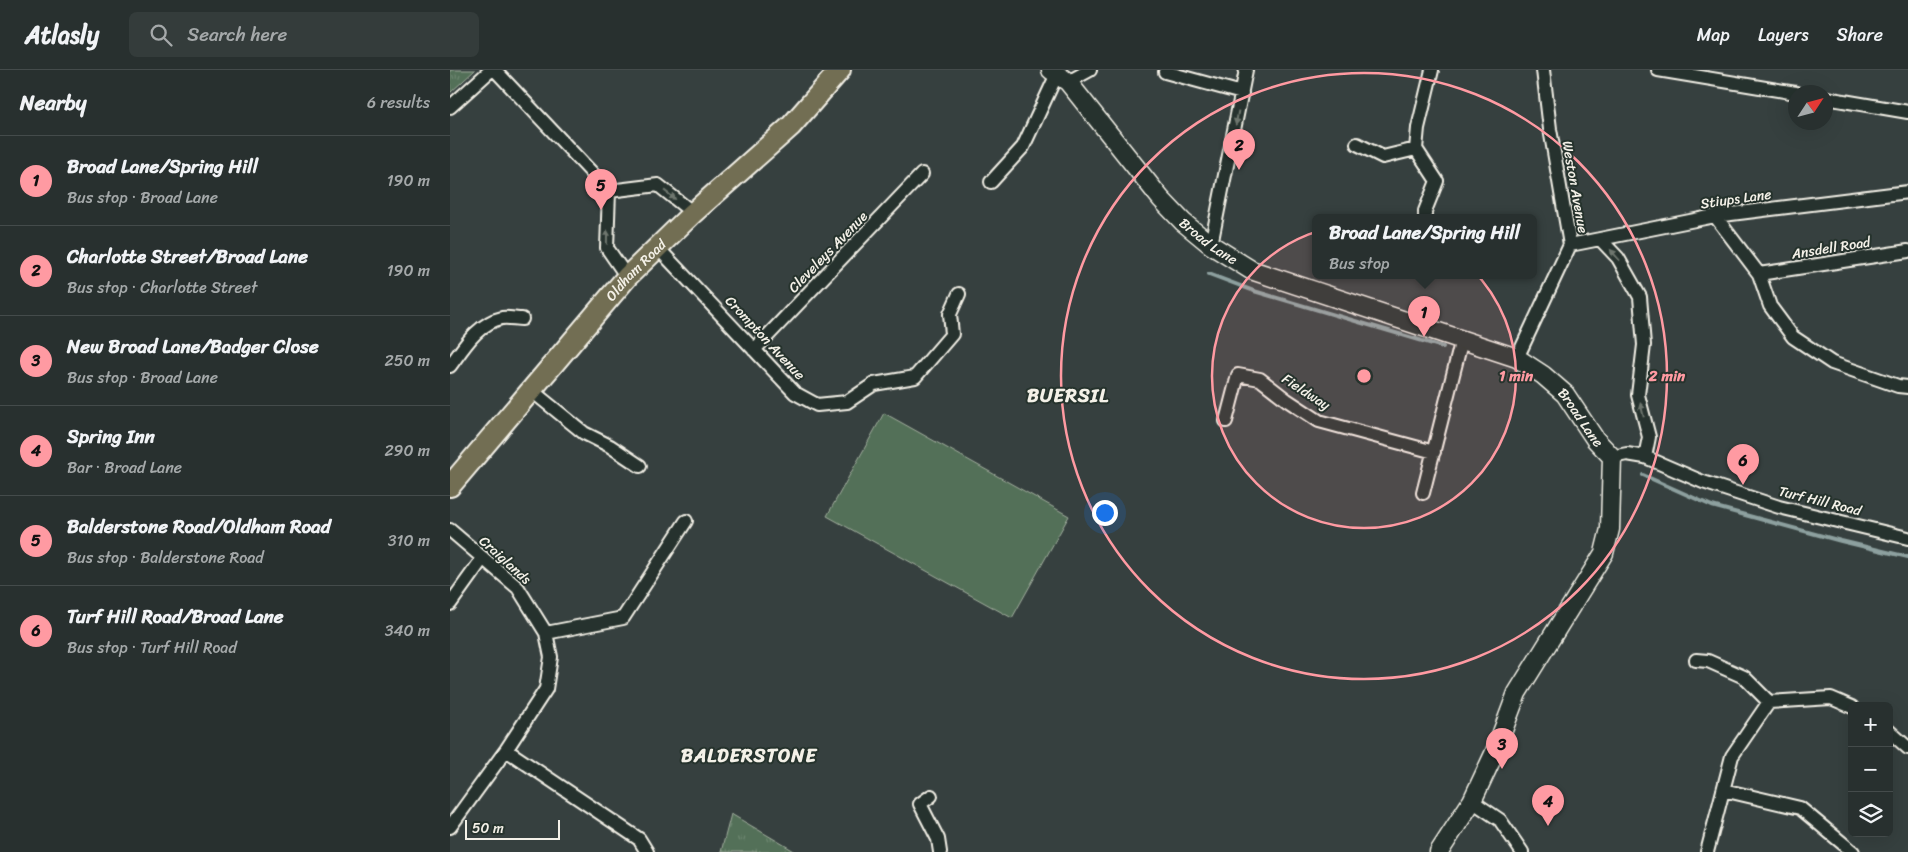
<!DOCTYPE html>
<html lang="en">
<head>
<meta charset="utf-8">
<style>
	:root { --surface:#28302f; --page:#343c3b; --text:#f1f3f6; --muted:#a5a9aa; --line:#444b4b; --accent:#ff9aa2 }
	body { margin:0; font-family:Sriracha,sans-serif; background:var(--page); color:var(--text) }
	.controls { position:absolute; right:15px; bottom:15px; display:grid; overflow:hidden; border-radius:8px; box-shadow:0 5px 20px #0002 }
	.controls button { width:45px; height:45px; display:grid; place-items:center; padding:0; border:0; border-bottom:1px solid var(--line); background:var(--surface); color:var(--text); font:25px sans-serif }
	.compass { position:absolute; left:1338px; top:15px; width:45px; height:45px; border-radius:50%; background:var(--surface); box-shadow:0 5px 20px #0002; rotate:54deg }
	.scale { position:absolute; left:15px; bottom:12px; width:95px; box-sizing:border-box; padding-left:5px; border:2px solid #f4f1e8; border-top:0; font-size:14px; line-height:18px; white-space:nowrap; color:#f4f1e8; -webkit-text-stroke:4px #26332d; paint-order:stroke }
	.you { position:absolute; left:654px; top:442px; width:18px; height:18px; margin:-12px; border:4px solid #fff; border-radius:50%; background:#1a73e8; box-shadow:0 0 0 8px #1a73e833 }
	.badge { display:grid; place-items:center; width:32px; height:32px; border-radius:50%; background:var(--accent); color:#111; font-size:16px; font-weight:700 }
	.pin { position:absolute; translate:-50% -41px; filter:drop-shadow(0 1px 2px #0008) }
	.pin::after { content:''; position:absolute; top:26px; width:18px; height:15px; background:inherit; clip-path:polygon(0 0,100% 0,50% 100%) }
	.popup { position:absolute; left:862px; top:144px; width:225px; height:65px; box-sizing:border-box; display:grid; place-content:center; border-radius:8px; background:var(--surface); filter:drop-shadow(0 1px 4px #0005); font-size:16px; white-space:nowrap; color:var(--muted) }
	.popup b { font-size:19px; color:var(--text) }
	.popup::after { content:''; position:absolute; left:50%; top:100%; margin-left:-10px; border:10px solid transparent; border-top-color:var(--surface) }
	.list { margin:0; padding:0; list-style:none }
	h2 { display:flex; justify-content:space-between; align-items:center; height:65px; margin:0; padding:0 20px; font-size:21px }
	h2 small { font-size:16px; font-weight:400; color:var(--muted) }
	.list li { display:grid; grid-template-columns:32px 1fr auto; gap:15px; align-items:center; box-sizing:border-box; height:90px; padding:0 20px; border-top:1px solid var(--line) }
	.list b { display:block; font-size:19px; white-space:nowrap }
	.list p { margin:0; font-size:16px; white-space:nowrap; color:var(--muted) }
	.list em { font-size:16px; font-style:normal; color:var(--muted) }
	.icon { flex:none; width:28px; height:28px; fill:none; stroke:currentColor; stroke-width:2; stroke-linecap:round; stroke-linejoin:round }
	.map { position:relative; flex:none; width:1458px; height:782px; overflow:hidden }
	header { display:flex; align-items:center; gap:30px; box-sizing:border-box; height:70px; padding:0 25px; background:var(--surface); border-bottom:1px solid var(--line) }
	header strong { font-size:24px }
	nav { display:flex; gap:28px; margin-inline-start:auto; font-size:18px }
	.search { width:350px; height:45px; background:var(--page); display:flex; align-items:center; gap:12px; box-sizing:border-box; padding:0 18px; border-radius:8px; color:var(--muted); font-size:19px }
	main { display:flex }
	aside { flex:1; background:var(--surface) }
	.map>svg:first-child { display:block }
	.grass { fill:url(#grass-tufts); stroke:#a4b0a0 }
	.garden { fill:#537058; stroke:#a4b0a0 }
	.lines { fill:none; stroke-linecap:round; stroke-linejoin:round }
	.stream { stroke:#8da09f; stroke-width:4 }
	.street-casing { stroke:#f4f1e8; stroke-width:16 }
	.secondary-casing { stroke:#f4f1e8; stroke-width:21 }
	.primary-casing { stroke:#f4f1e8; stroke-width:24 }
	.street { stroke:#26332d; stroke-width:12 }
	.secondary { stroke:#26332d; stroke-width:18 }
	.primary { stroke:#726e52; stroke-width:20 }
	.oneway { fill:#6e766e }
	.ring { fill:none; stroke:#ff9aa2; stroke-width:2.5 }
	.labels { text-anchor:middle; dominant-baseline:central; stroke-width:4; stroke-linejoin:round; paint-order:stroke }
	.street-label { font-size:14px; fill:#f4f1e8; stroke:#26332d }
	.district-label { font-size:19px; font-weight:bold; letter-spacing:1px; fill:#f4f1e8; stroke:#26332d }
	.centre { fill:#ff9aa2; stroke:#26332d; stroke-width:2.5 }
	.ring-label { font-size:15px; text-anchor:middle; font-weight:bold; fill:#ff9aa2; stroke:#26332d; stroke-width:4; stroke-linejoin:round; paint-order:stroke }
</style>
</head>
<body>
<header>
<strong>Atlasly</strong>
<div class="search"><svg class="icon" aria-label="search" viewBox="0 0 24 24"><circle cx="10" cy="10" r="6"/><path d="M15 15l6 6"/></svg>Search here</div>
<nav><a>Map</a><a>Layers</a><a>Share</a></nav>
</header>
<main>
<aside>
<h2>Nearby<small>6 results</small></h2>
<ul class="list">
<li><span class="badge">1</span><div><b>Broad Lane/Spring Hill</b><p>Bus stop · Broad Lane</p></div><em>190 m</em></li>
<li><span class="badge">2</span><div><b>Charlotte Street/Broad Lane</b><p>Bus stop · Charlotte Street</p></div><em>190 m</em></li>
<li><span class="badge">3</span><div><b>New Broad Lane/Badger Close</b><p>Bus stop · Broad Lane</p></div><em>250 m</em></li>
<li><span class="badge">4</span><div><b>Spring Inn</b><p>Bar · Broad Lane</p></div><em>290 m</em></li>
<li><span class="badge">5</span><div><b>Balderstone Road/Oldham Road</b><p>Bus stop · Balderstone Road</p></div><em>310 m</em></li>
<li><span class="badge">6</span><div><b>Turf Hill Road/Broad Lane</b><p>Bus stop · Turf Hill Road</p></div><em>340 m</em></li>
</ul>
</aside>
<div class="map">
<svg width="1458" height="782" viewBox="0 0 1458 782">
	<defs>
		<pattern id="grass-tufts" width="24" height="20" patternUnits="userSpaceOnUse" patternTransform="scale(1.25)"><rect width="24" height="20" fill="#537058"/><path d="M3 7l-1-3M5 7V3M7 7l1-3M15 17l-1-3M17 17v-4M19 17l1-3" fill="none" stroke="#6c8570"/></pattern>
	</defs>
	<rect width="100%" height="100%" fill="#36403f"/>
	<filter id="ink" filterUnits="userSpaceOnUse"><feTurbulence type="fractalNoise" baseFrequency=".02" numOctaves="2"/><feDisplacementMap in="SourceGraphic" scale="10" xChannelSelector="R" yChannelSelector="G"/><feConvolveMatrix kernelMatrix="1 2 1 2 8 2 1 2 1" color-interpolation-filters="sRGB"/></filter>
	<g filter="url(#ink)">
		<path class="grass" d="M0,0H25L0,23Z
			M281,744L346,782H271Z"/>
		<path class="garden" d="M434,343L619,446L562,548L377,446Z"/>
		<g class="lines">
			<path class="stream" d="M759,204L804,221L993,277
				M1193,405L1262,436L1391,471L1458,487"/>
			<defs>
				<path id="street" d="M45,0L159,121
					M1208,0L1346,23
					M715,2L792,23
					M618,12L640,0
					M1376,28L1458,42
					M0,37L41,0
					M907,74L933,87L966,79
					M541,112L573,77L607,4
					M159,121L208,115L243,143
					M159,121L157,178L177,207
					M1265,146L1309,204L1320,236L1343,267L1382,293L1448,316L1458,317
					M975,148V141L987,111L966,79L968,58L982,0
					M1150,169L1168,188L1190,227L1194,275L1188,325L1199,367L1195,387
					M761,175L796,0
					M1120,175L1265,146L1458,122
					M208,178L345,323L367,335L397,332L424,314L465,307L502,264L500,244L509,224
					M1309,204L1458,181
					M304,280L472,104
					M1067,288L1120,175L1100,59L1093,0
					M0,296C14,277 28,253 52,248C58,247 66,249 72,249
					M81,320L134,363L160,376L190,396
					M776,351L788,305L810,309L837,330L869,351L984,382
					M1162,387L1177,384L1195,387L1253,412L1329,437L1458,468
					M973,423L1012,269
					M0,460L68,518L96,563L101,587L96,619L56,680L0,757
					M0,534L33,488
					M96,563L173,548L236,451
					M1246,590L1258,591L1294,607L1319,632
					M1439,661L1458,678
					M56,680L189,769L197,782
					M1273,720L1350,738L1403,782
					M481,726L470,734L488,769L490,782
					M1022,731L1050,750L1072,782
					M1257,782L1282,686L1319,632L1381,628L1402,637"/>
				<g id="secondary">
					<path id="s1" d="M601,0L618,12L711,129L733,152L761,175L801,200L1067,288L1093,305L1115,324L1145,369L1162,387L1160,459L1154,483L1067,623L1044,684L1022,731L989,782"/>
				</g>
				<g id="primary">
					<path id="s2" d="M0,416L177,207L243,143L341,56L390,0"/>
				</g>
			</defs>
			<use href="#street" class="street-casing"/>
			<use href="#secondary" class="secondary-casing"/>
			<use href="#primary" class="primary-casing"/>
			<use href="#street" class="street"/>
			<use href="#secondary" class="secondary"/>
			<use href="#primary" class="primary"/>
		</g>
		<defs><path id="oneway-solid" d="M-6-.8H1V-3.2L6.5 0L1 3.2V.8H-6Z" transform="scale(1.25)"/></defs>
		<g class="oneway">
			<use href="#oneway-solid" transform="translate(787 48) rotate(101)"/>
			<use href="#oneway-solid" transform="translate(220 125) rotate(38)"/>
			<use href="#oneway-solid" transform="translate(157 167) rotate(-89)"/>
			<use href="#oneway-solid" transform="translate(1165 185) rotate(-131)"/>
			<use href="#oneway-solid" transform="translate(1192 340) rotate(-104)"/>
		</g>
	</g>
	<circle cx="914" cy="306" r="152" fill="#ff9aa2" fill-opacity=".12"/>
	<g class="ring">
		<circle cx="914" cy="306" r="152"/>
		<circle cx="914" cy="306" r="303"/>
	</g>
	<g class="labels">
		<g class="street-label">
			<text transform="translate(1125 117) rotate(80)">Weston Avenue</text>
			<text transform="translate(1286 129) rotate(-8)">Stiups Lane</text>
			<text stroke="none"><textPath href="#s1" startOffset="234">Broad Lane</textPath></text>
			<text transform="translate(1381 178) rotate(-9)">Ansdell Road</text>
			<text transform="translate(378 182) rotate(-46)">Cleveleys Avenue</text>
			<text stroke="none"><textPath href="#s2" startOffset="285">Oldham Road</textPath></text>
			<text transform="translate(315 268) rotate(47)">Crompton Avenue</text>
			<text transform="translate(856 322) rotate(33)">Fieldway</text>
			<text stroke="none"><textPath href="#s1" startOffset="654">Broad Lane</textPath></text>
			<text transform="translate(1370 431) rotate(14)">Turf Hill Road</text>
			<text transform="translate(55 490) rotate(42)">Craiglands</text>
		</g>
		<g class="district-label">
			<text x="618" y="325">BUERSIL</text>
			<text x="299" y="685">BALDERSTONE</text>
		</g>
	</g>
	<circle cx="914" cy="306" r="8" class="centre"/>
	<g class="ring-label">
		<text x="1066" y="311">1 min</text>
		<text x="1217" y="311">2 min</text>
	</g>
</svg>
<div class="controls">
<button>+</button>
<button>−</button>
<button><svg class="icon" aria-label="layers" viewBox="0 0 24 24"><path d="M12 4l9 5-9 5-9-5zM3 14l9 5 9-5"/></svg></button>
</div>
<svg class="compass" viewBox="-18 -18 36 36"><path d="M0-13l5 13h-10z" fill="#e53935"/><path d="M0 13l5-13h-10z" fill="#a5a9aa"/></svg>
<div class="scale">50 m</div>
<div class="you"></div>
<div class="pin badge" style="left:974px;top:267px">1</div>
<div class="popup"><b>Broad Lane/Spring Hill</b>Bus stop</div>
<div class="pin badge" style="left:789px;top:100px">2</div>
<div class="pin badge" style="left:1052px;top:699px">3</div>
<div class="pin badge" style="left:1098px;top:756px">4</div>
<div class="pin badge" style="left:151px;top:140px">5</div>
<div class="pin badge" style="left:1293px;top:415px">6</div>
</div>
</main>
</body>
</html>
